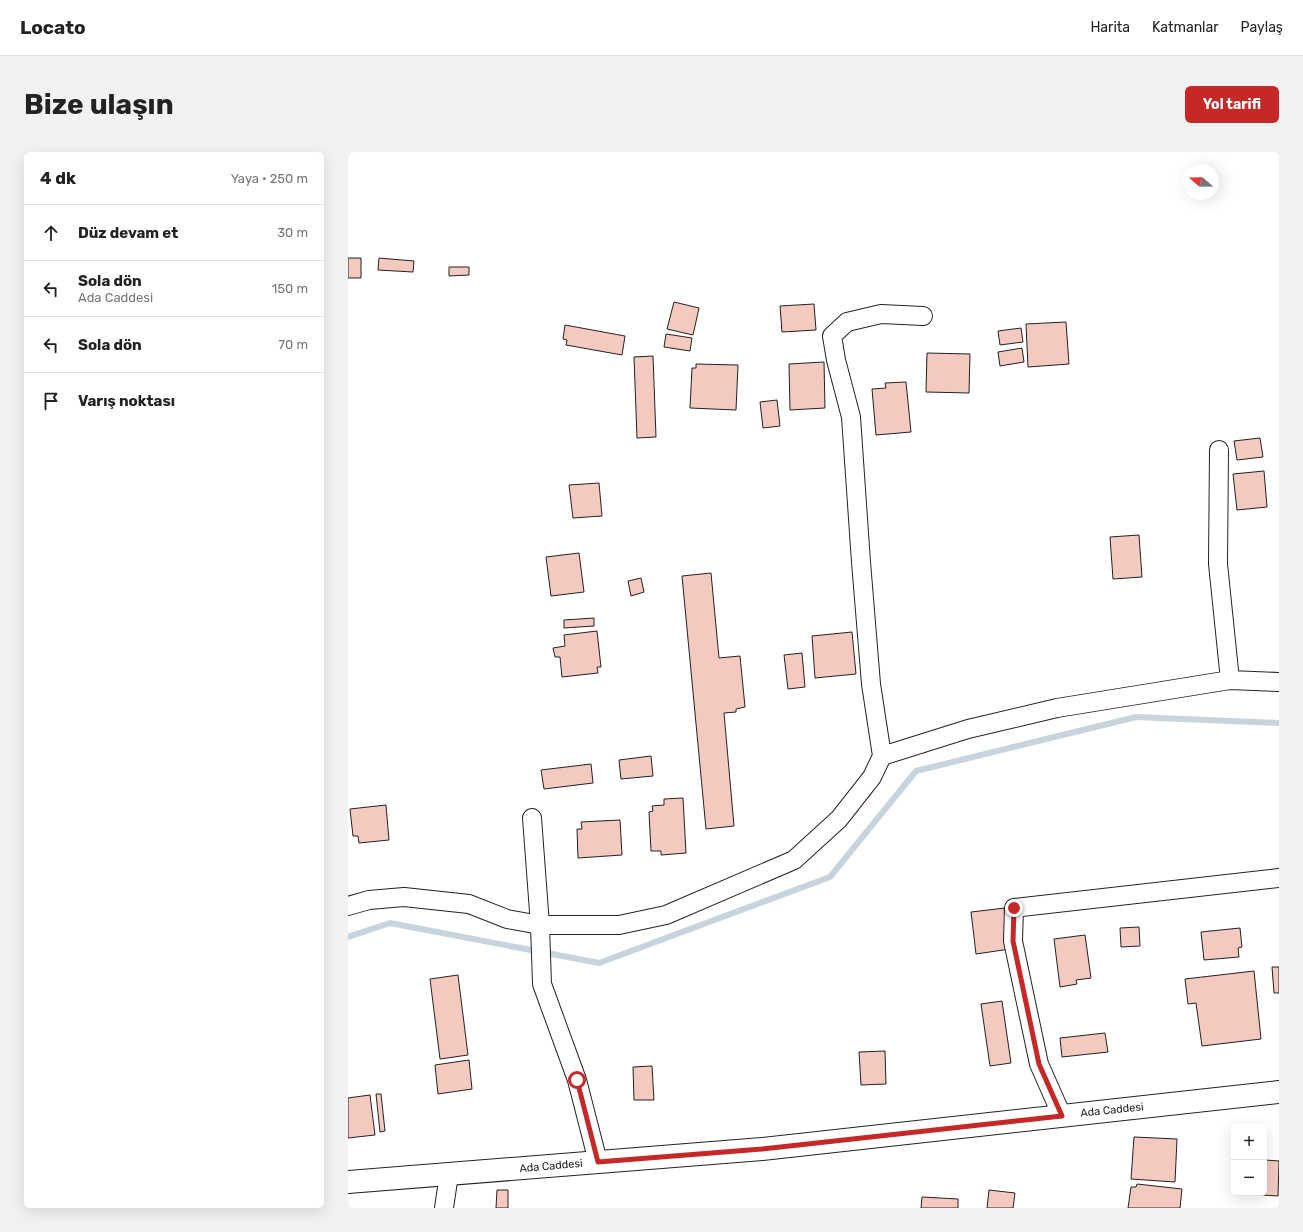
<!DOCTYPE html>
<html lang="tr">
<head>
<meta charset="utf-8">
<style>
	:root { --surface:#fff; --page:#f2f2f2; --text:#222; --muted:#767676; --line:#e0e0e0; --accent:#c62828 }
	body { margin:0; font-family:Rubik,sans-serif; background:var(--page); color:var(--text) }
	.controls { position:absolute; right:12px; bottom:12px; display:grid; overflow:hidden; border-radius:6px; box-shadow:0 4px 16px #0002 }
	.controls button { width:36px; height:36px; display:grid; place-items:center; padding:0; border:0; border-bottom:1px solid var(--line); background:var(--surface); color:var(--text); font:20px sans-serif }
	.compass { position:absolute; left:835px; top:12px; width:36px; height:36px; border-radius:50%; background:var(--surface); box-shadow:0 4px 16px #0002; rotate:290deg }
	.stop { position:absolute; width:12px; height:12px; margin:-9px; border:3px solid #c62828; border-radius:50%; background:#fff }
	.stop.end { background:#c62828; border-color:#fff; box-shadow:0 1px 4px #0008 }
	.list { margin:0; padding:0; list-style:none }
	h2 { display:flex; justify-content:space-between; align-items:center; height:52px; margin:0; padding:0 16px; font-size:17px }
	h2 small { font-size:13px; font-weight:400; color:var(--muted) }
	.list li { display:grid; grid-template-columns:26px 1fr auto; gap:12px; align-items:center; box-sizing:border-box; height:56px; padding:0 16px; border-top:1px solid var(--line) }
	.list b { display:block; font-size:15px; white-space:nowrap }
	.list p { margin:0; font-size:13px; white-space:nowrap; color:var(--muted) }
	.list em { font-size:13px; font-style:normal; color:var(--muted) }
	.icon { flex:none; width:22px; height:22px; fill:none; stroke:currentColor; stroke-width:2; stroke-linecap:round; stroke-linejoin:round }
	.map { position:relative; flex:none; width:931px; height:1056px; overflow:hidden; border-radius:6px }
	header { display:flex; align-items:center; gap:24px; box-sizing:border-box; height:56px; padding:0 20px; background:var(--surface); border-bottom:1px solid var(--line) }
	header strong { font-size:19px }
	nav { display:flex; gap:22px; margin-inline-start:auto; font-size:14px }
	.intro { display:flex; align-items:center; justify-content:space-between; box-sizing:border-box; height:96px; padding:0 24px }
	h1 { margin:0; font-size:28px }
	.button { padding:10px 18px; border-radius:6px; background:var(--accent); color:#fff; font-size:14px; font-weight:700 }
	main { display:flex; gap:24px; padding:0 24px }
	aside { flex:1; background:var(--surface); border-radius:6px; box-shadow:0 4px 16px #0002 }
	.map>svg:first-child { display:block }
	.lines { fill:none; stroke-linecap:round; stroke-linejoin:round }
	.stream { stroke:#c7d3dd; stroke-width:6 }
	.building { fill:#f3c9c0; stroke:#222 }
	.street-casing { stroke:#222; stroke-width:20 }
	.secondary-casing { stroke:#222; stroke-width:24 }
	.street { stroke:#fff; stroke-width:18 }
	.secondary { stroke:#fff; stroke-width:22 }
	.route { stroke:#c62828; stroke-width:5 }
	.labels { text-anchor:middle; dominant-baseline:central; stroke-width:3; stroke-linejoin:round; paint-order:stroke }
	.street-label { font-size:11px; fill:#222; stroke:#fff }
</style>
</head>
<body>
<header>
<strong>Locato</strong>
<nav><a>Harita</a><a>Katmanlar</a><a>Paylaş</a></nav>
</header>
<div class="intro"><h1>Bize ulaşın</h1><a class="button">Yol tarifi</a></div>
<main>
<aside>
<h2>4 dk<small>Yaya · 250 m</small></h2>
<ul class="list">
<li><svg class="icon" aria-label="ahead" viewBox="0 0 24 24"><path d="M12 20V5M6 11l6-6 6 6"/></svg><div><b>Düz devam et</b></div><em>30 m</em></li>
<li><svg class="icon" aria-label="left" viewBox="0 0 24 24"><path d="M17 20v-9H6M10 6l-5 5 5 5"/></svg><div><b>Sola dön</b><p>Ada Caddesi</p></div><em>150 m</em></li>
<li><svg class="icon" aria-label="left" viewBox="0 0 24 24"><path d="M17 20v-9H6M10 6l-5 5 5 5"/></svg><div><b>Sola dön</b></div><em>70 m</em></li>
<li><svg class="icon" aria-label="arrive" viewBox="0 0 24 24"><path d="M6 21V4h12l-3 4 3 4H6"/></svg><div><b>Varış noktası</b></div></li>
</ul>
</aside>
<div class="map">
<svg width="931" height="1056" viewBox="0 0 931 1056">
	<rect width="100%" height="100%" fill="#fff"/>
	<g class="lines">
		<path class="stream" d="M0,785L42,771L251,811L482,725L568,619L788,565L931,571"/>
	</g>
	<path class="building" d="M0,106H13V126H0Z
		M31,106L66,109L65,120L30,118Z
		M101,115H121V123L101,124Z
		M326,150L351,156L345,183L319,177Z
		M466,152L468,178L434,180L432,154Z
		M718,170L721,212L680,215L678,172Z
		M217,173L277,184L274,203L218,193L219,188L215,187Z
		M673,176L675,190L652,193L650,179Z
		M318,182L344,186L342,199L316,195Z
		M674,196L676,210L652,214L650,200Z
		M579,201L622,202L621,241L578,240Z
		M305,204L308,285L289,286L286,205Z
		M476,210L477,256L442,258L441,212Z
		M348,212L390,213L388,258L342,256L344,216H348Z
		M558,230L563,280L528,283L524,237L538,236L537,231Z
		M429,248L432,274L415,276L412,250Z
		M912,286L915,305L889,308L886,289Z
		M916,319L919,355L889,358L885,322Z
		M251,331L254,364L225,366L221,333Z
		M791,383L794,425L765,427L762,385Z
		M231,401L236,440L203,444L198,405Z
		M363,421L371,506L392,504L397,555L388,557V560L376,561L386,674L358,677L334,424Z
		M293,426L296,440L283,444L280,429Z
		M246,466V474L216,476V468Z
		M249,479L253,515H249L250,521L214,525L212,505H207L205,496L217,494L216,483Z
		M504,480L508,522L467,526L464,484Z
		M454,501L457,535L440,537L436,503Z
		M303,604L305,624L273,627L271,608Z
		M243,612L245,631L196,637L193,618Z
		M335,646L338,701L313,703V699H303L301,660L305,659L304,654L316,653V647Z
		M38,653L41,688L11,691L10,684H5L2,657Z
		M272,668L274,703L230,706L229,677H234L233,670Z
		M657,756L662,797L628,802L623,760Z
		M791,775L792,794L773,795L772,776Z
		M892,776L894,795L890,796L891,805L856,808L853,780Z
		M737,783L743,826L728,828L729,832L712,835L706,787Z
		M924,815H931V841H926Z
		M906,819L913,887L854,894L848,851L840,852L837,827Z
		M110,823L120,903L92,907L82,827Z
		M654,849L663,911L642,914L633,852Z
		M757,881L760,900L714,905L712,886Z
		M537,899L538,932L513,933L511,900Z
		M121,908L124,937L90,942L87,913Z
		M304,914L306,948H286L285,915Z
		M28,942H33L37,979L32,980Z
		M22,943L27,983L0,986V946Z
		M786,985L829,987L827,1030L783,1027Z
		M917,1008L931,1009L930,1044L898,1042L916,1041Z
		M789,1032L834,1037L832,1056H780L783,1035H788Z
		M149,1038H160V1056H148Z
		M641,1038L667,1041L665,1056H639Z
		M574,1045L610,1047V1056H573Z"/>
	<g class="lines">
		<defs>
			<path id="street" d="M871,298L870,412L882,528
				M534,604L620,577L709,556L882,528L931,530
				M184,666L192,773L194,832L229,928L250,1010
				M0,754L21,748L56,745L121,752L159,767L192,773H271L318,763L446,708L491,667L524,625L534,604L523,532L513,410L503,265L488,208L484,184L499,170L533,162L575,164
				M714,964L691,912L665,789L666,756L931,726
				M96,1056L101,1022"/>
			<path id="secondary" d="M0,1030L414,997L931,940"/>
		</defs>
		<use href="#street" class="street-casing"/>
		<use href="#secondary" class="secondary-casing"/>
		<use href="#street" class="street"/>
		<use href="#secondary" class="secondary"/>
	</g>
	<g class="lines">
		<path class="route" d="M229,928L250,1010L414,997L714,964L691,912L665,789L666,756"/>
	</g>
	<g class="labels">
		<g class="street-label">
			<text transform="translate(764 958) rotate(-6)">Ada Caddesi</text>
			<text transform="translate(203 1014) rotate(-5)">Ada Caddesi</text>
		</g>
	</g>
</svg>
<div class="controls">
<button>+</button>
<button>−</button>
</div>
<svg class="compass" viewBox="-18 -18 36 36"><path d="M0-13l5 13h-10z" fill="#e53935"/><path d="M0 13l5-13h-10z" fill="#767676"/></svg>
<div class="stop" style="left:229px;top:928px"></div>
<div class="stop end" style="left:666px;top:756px"></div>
</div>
</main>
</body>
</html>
